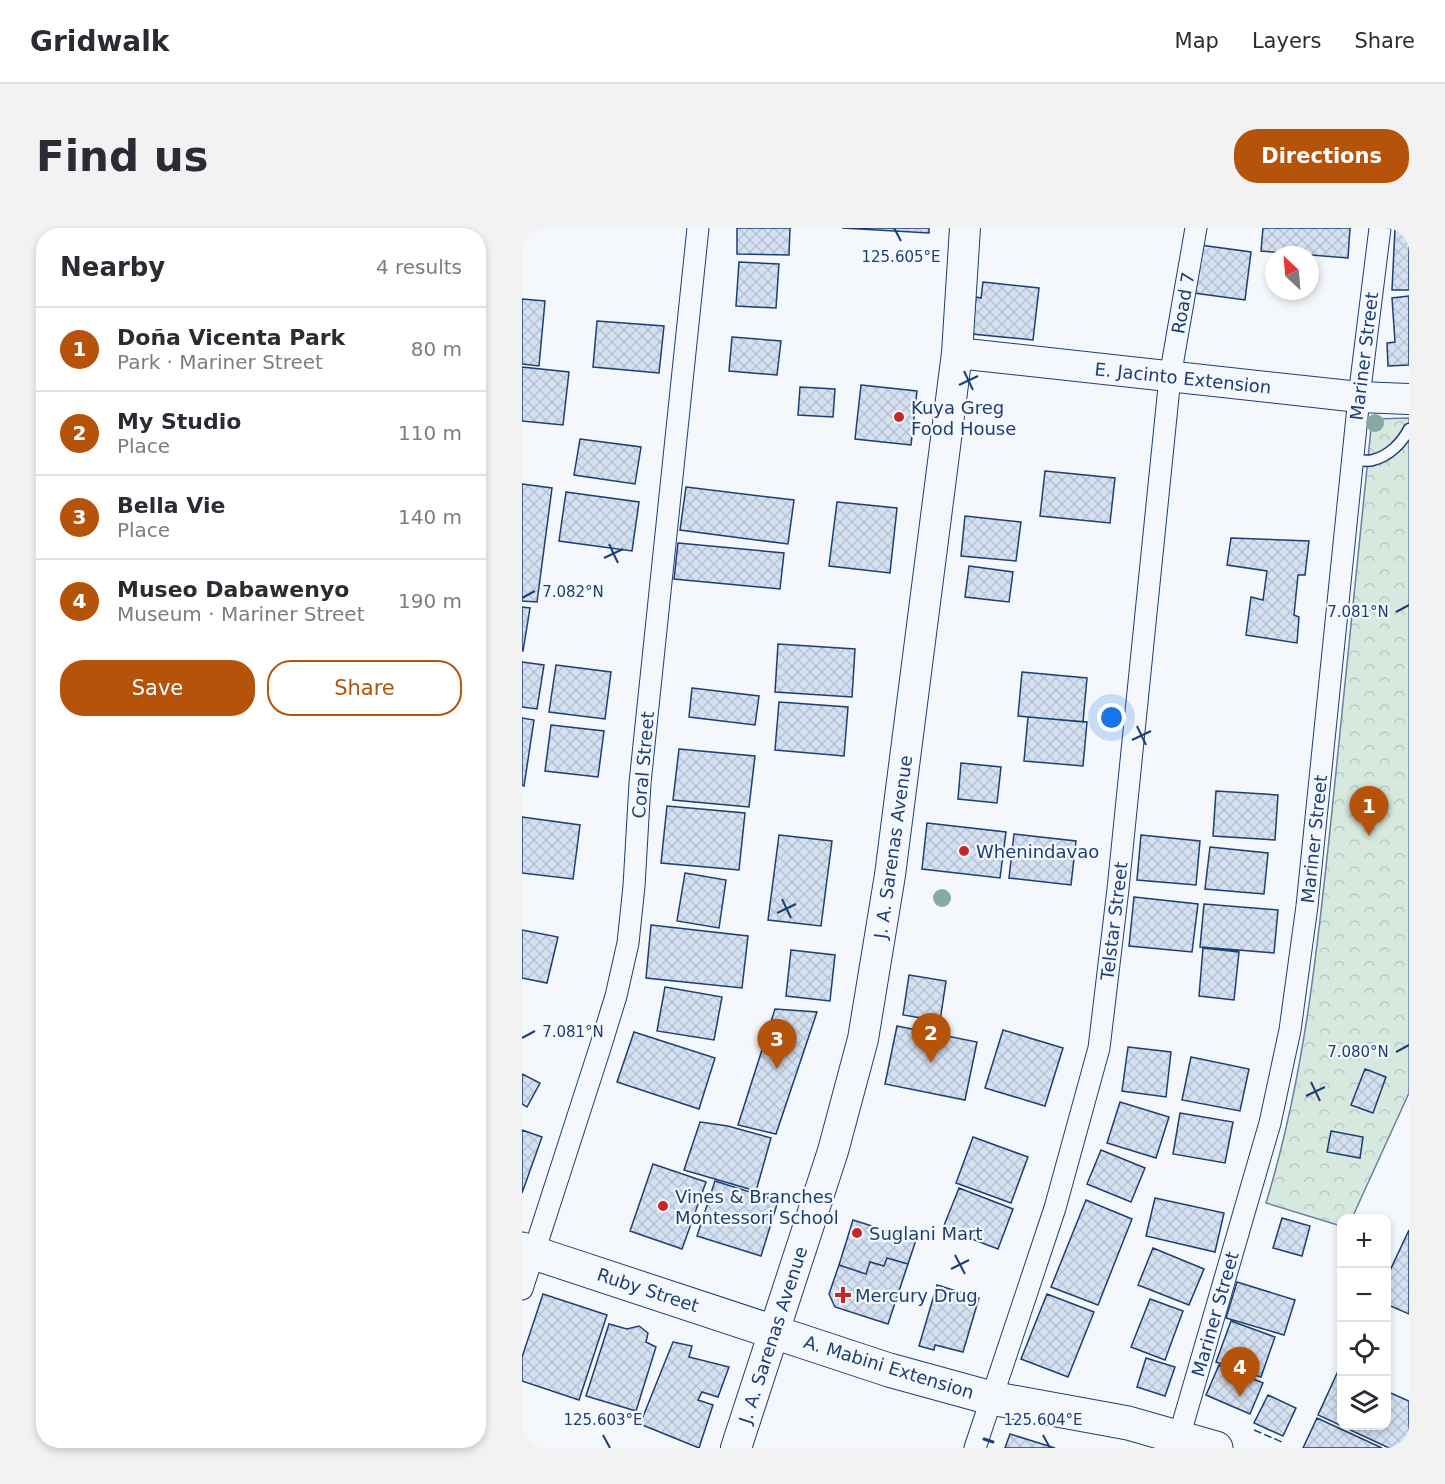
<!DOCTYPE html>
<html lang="en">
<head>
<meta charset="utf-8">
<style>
	:root { --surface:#fff; --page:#f2f2f3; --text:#2b2b33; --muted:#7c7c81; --line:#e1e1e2; --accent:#b45309 }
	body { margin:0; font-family:"DejaVu Sans",sans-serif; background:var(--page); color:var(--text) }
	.controls { position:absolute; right:18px; bottom:18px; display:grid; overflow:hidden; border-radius:12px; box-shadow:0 3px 9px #0003 }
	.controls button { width:54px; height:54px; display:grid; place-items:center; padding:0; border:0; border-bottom:2px solid var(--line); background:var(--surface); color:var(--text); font:30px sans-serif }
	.compass { position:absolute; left:743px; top:18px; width:54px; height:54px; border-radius:50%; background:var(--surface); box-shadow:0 3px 9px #0003; rotate:334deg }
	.you { position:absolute; left:590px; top:490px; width:21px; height:21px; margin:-15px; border:4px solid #fff; border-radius:50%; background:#1a73e8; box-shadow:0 0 0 9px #1a73e833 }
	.badge { display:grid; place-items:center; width:39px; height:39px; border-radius:50%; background:var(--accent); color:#fff; font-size:20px; font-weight:700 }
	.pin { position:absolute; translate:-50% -50px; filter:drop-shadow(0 2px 3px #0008) }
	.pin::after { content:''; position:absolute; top:32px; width:21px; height:18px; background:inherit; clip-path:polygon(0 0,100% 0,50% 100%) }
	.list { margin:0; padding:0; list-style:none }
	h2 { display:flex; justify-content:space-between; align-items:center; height:78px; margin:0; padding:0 24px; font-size:26px }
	h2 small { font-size:20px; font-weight:400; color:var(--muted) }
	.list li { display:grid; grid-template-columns:39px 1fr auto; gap:18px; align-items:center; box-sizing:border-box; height:84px; padding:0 24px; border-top:2px solid var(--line) }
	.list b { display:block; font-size:22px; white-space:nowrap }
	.list p { margin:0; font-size:20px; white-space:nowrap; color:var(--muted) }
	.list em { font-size:20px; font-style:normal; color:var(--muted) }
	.actions { display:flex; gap:12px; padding:18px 24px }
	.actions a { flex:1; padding:14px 0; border:2px solid var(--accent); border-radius:24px; text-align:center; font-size:21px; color:var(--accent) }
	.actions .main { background:var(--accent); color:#fff }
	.icon { flex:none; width:33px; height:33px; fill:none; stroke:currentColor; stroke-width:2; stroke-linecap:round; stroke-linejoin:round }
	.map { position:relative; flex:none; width:887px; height:1220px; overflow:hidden; border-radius:24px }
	header { display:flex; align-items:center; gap:36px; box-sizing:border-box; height:84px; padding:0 30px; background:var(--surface); border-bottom:2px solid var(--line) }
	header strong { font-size:28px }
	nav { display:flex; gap:33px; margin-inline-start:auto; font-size:21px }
	.intro { display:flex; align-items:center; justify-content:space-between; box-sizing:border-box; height:144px; padding:0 36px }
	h1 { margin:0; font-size:42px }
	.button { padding:15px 27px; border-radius:24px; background:var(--accent); color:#fff; font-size:21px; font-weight:700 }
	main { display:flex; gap:36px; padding:0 36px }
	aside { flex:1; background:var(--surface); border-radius:24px; box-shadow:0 3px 9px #0003 }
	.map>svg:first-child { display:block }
	.park { fill:url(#park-crowns); stroke:#687fa3; stroke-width:1.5 }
	.building { fill:url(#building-cross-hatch); stroke:#1d3f73; stroke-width:1.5 }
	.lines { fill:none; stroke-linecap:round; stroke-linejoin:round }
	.lane-casing { stroke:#1d3f73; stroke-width:13 }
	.street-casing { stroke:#1d3f73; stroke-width:23 }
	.secondary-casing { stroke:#1d3f73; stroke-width:32 }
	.primary-casing { stroke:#1d3f73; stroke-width:35 }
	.lane { stroke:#f4f7fb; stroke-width:10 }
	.street { stroke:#f4f7fb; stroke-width:21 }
	.secondary { stroke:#f4f7fb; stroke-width:30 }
	.primary { stroke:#f4f7fb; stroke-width:33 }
	.fence { stroke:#1d3f73; stroke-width:1.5; stroke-dasharray:8 3; stroke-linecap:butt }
	.wall { stroke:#1d3f73; stroke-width:3 }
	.tree { fill:#86aba6 }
	.ticks { fill:none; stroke:#1d3f73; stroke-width:2 }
	.poi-dot { fill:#c62828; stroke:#f4f7fb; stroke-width:2 }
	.labels { text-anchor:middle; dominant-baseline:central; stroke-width:4.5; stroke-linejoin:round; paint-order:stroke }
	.street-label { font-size:18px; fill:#1d3f73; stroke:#f4f7fb }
	.poi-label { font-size:18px; fill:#1d3f73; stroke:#f4f7fb; text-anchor:start }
	.ticks-label { font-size:15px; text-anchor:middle; fill:#1d3f73; stroke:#f4f7fb; stroke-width:4.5; stroke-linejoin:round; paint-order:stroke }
</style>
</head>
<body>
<header>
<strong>Gridwalk</strong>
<nav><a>Map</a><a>Layers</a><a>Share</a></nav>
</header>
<div class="intro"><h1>Find us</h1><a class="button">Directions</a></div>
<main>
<aside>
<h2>Nearby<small>4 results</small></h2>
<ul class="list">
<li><span class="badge">1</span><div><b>Doña Vicenta Park</b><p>Park · Mariner Street</p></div><em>80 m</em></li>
<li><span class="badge">2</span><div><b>My Studio</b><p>Place</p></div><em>110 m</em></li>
<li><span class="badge">3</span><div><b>Bella Vie</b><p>Place</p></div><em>140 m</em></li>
<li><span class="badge">4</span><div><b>Museo Dabawenyo</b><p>Museum · Mariner Street</p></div><em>190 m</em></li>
</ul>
<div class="actions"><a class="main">Save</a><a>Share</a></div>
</aside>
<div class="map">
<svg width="887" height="1220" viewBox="0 0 887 1220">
	<defs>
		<pattern id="park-crowns" width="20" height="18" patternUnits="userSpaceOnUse" patternTransform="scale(1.5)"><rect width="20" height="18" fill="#d7e8df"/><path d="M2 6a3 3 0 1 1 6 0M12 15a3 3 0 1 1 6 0" fill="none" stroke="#b8c8c3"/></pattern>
		<pattern id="building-cross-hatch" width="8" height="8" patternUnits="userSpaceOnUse" patternTransform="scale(1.5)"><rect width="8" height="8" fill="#d5e0f0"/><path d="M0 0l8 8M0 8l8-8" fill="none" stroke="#b6c1d1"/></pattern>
	</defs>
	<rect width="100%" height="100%" fill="#f4f7fb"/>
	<path class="park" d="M887,190V865L830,990H820L819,998L744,975C783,848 796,715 810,583C823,452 837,322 850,191Z"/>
	<path class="building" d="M215,0H268L267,27L215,26Z
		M320,0H407V5Z
		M741,0H828L826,30L739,23Z
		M873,0H887V62H870Z
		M678,17L729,24L723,72L672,65Z
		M217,34L257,36L254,80L214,78Z
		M461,54L517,60L511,112L450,106L454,69L459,70Z
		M887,68V137L866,138L865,115L873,114L870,70Z
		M0,71L23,73L17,138L0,136Z
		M75,93L142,98L137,145L71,139Z
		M210,109L259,113L255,147L207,143Z
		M0,139L47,144L41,197L0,193Z
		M339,157L395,163L389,217L333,211Z
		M278,159L313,161L311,189L276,187Z
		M58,211L119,219L113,256L52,247Z
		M523,243L593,250L588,295L518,288Z
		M0,256L30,260L15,374L0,373Z
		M164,259L272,272L266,316L158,302Z
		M44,264L117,274L110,323L37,313Z
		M315,274L375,280L368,345L307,338Z
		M443,288L499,294L494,333L439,328Z
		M709,310L787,313L783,347H776L772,387L777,389L775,415L724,407L729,369L741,372L745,343L705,337Z
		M156,315L262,325L258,361L152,351Z
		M447,338L491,344L487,374L443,369Z
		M0,379L8,380L1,423H0Z
		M256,416L333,421L330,469L253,464Z
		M0,434L22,437L15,481L0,479Z
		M34,437L89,444L83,491L27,484Z
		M500,444L565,450L561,494L496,488Z
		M170,460L237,468L233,497L167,489Z
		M257,474L326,479L322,528L253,522Z
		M506,489L565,494L561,538L502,533Z
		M0,490L12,492L2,558L0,557Z
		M29,497L82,503L76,549L23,543Z
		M157,521L233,528L227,579L151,572Z
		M439,535L479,539L475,575L436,571Z
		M694,563L756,567L753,612L691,608Z
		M145,578L223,585L217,642L139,635Z
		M0,589L58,597L51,651L0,645Z
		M405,595L484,604L478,650L400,641Z
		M492,606L554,613L549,657L487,650Z
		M257,607L310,613L299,698L246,692Z
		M619,607L678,613L674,657L615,652Z
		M688,619L746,625L742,666L683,661Z
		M163,645L204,652L197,700L155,693Z
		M612,669L676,676L670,724L607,718Z
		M682,676L756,682L752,725L678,719Z
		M129,697L226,708L220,760L124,750Z
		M0,702L36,709L25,755L0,750Z
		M681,720L717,724L712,772L677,768Z
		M269,722L313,727L308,773L264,768Z
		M387,747L424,753L418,793L381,787Z
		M143,759L200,769L192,812L135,803Z
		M253,781L295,784L254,906L216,897Z
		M375,798L455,814L443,872L363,856Z
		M481,802L541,820L523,878L463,860Z
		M112,804L193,830L177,881L95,854Z
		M606,819L649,824L644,869L600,863Z
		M669,829L727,841L718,883L660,872Z
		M843,841L864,849L851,885L829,877Z
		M0,846L18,855L5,879L0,876Z
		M598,874L647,889L634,930L585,915Z
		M658,885L711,894L703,935L651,926Z
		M178,894L206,898L249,910L234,963L162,942Z
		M0,902L20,909L0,965Z
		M809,903L841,909L838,930L805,924Z
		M451,909L506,929L489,975L434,955Z
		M579,922L623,940L609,974L565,956Z
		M131,936L184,954L160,1021L108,1003Z
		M193,953L256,973L239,1028L175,1008Z
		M437,960L491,981L476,1021L421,1000Z
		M633,970L702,985L693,1024L624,1008Z
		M564,972L610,991L576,1077L529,1059Z
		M760,990L788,998L780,1028L751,1020Z
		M331,992L394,1012L386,1036L365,1030L362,1038L348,1034L344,1046L317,1037Z
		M887,1002V1086L864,1076V1051Z
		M631,1020L682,1041L667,1077L616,1057Z
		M365,1030L386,1036L366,1096L313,1079L307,1066L317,1037L344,1046L348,1034L362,1038Z
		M715,1054L773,1072L762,1107L704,1090Z
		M415,1057L457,1070L441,1124L413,1117L412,1122L397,1118Z
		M21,1066L85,1087L57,1172L0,1153V1129Z
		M525,1066L572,1084L546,1149L499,1131Z
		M628,1071L661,1083L643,1132L609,1119Z
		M709,1093L753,1109L739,1149L694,1134Z
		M87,1096L105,1101L117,1098L126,1105L124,1114L134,1119L114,1183L64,1168Z
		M151,1114L170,1118L167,1129L207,1139L196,1169L180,1164L176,1172L191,1177L177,1220L118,1196Z
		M624,1130L653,1139L643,1168L615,1159Z
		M697,1137L741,1155L728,1186L684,1167Z
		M817,1141L820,1142V1198H864V1163L887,1173V1220H867L796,1187Z
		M746,1167L774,1180L761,1208L732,1195Z
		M795,1190L860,1220H781Z
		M488,1206L533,1220H483Z"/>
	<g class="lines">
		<defs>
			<path id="lane" d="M831,231C837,232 845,234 851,232C867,228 880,215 887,201"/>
			<path id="street" d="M0,1061L78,820L94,768L106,715L112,658L118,555L176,0
				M657,1209L748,895L768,802L785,678L837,169L858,0
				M453,1220L533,980L577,820L596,661L648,149L674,0"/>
			<path id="secondary" d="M435,125L837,169L887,171
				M214,1220L311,923L341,811L368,647L435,125L443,0"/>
			<path id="primary" d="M0,1021L367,1142L469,1170L606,1195L694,1220"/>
		</defs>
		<use href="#lane" class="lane-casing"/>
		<use href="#street" class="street-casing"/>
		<use href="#secondary" class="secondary-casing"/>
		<use href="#primary" class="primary-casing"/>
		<use href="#lane" class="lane"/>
		<use href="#street" class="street"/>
		<use href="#secondary" class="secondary"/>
		<use href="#primary" class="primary"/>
		<path class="fence" d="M732,1202L760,1214"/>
		<path class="wall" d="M462,1211L471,1214"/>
	</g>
	<g class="tree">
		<circle cx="853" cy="195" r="9"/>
		<circle cx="420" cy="670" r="9"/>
	</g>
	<path class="ticks" d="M372,0L379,13M442,143L451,162M437,157L456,148M87,316L96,335M82,330L101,321M0,370L13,363M874,384L887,377M615,498L624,517M610,512L629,503M260,671L269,690M255,685L274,676M0,810L13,803M874,824L887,817M789,854L798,873M784,868L803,859M433,1027L443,1046M429,1041L447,1032M81,1207L88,1220M521,1207L528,1220"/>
	<g class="poi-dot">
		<circle cx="377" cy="189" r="6"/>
		<circle cx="442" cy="623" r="6"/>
		<circle cx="141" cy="978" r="6"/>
		<circle cx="335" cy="1005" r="6"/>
		<path d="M318 1058h6v6h6v6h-6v6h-6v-6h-6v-6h6z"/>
	</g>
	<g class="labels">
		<g class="street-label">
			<text transform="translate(661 75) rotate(-80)">Road 7</text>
			<text transform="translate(842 128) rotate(-83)">Mariner Street</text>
			<text transform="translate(661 150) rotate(6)">E. Jacinto Extension</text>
			<text transform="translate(121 537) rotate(-85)">Coral Street</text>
			<text transform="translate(792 611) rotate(-84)">Mariner Street</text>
			<text transform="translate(371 619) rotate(-82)">J. A. Sarenas Avenue</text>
			<text transform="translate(592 693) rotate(-83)">Telstar Street</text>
			<text transform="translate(126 1062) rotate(18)">Ruby Street</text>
			<text transform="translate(693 1086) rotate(-74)">Mariner Street</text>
			<text transform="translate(251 1107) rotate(-72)">J. A. Sarenas Avenue</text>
			<text transform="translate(367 1139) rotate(17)">A. Mabini Extension</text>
		</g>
		<g class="poi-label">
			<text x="389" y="179">Kuya Greg<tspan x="389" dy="21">Food House</tspan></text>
			<text x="454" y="623">Whenindavao</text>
			<text x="153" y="968">Vines &amp; Branches<tspan x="153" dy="21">Montessori School</tspan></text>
			<text x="347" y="1005">Suglani Mart</text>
			<text x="333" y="1067">Mercury Drug</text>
		</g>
	</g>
	<g class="ticks-label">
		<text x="379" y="34">125.605°E</text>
		<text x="51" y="369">7.082°N</text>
		<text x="836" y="389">7.081°N</text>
		<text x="51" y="809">7.081°N</text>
		<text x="836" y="829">7.080°N</text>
		<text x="81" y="1197">125.603°E</text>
		<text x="521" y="1197">125.604°E</text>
	</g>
</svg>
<div class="controls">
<button>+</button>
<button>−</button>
<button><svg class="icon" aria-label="locate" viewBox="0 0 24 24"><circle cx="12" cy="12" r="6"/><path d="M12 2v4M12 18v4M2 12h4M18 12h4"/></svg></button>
<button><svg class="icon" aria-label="layers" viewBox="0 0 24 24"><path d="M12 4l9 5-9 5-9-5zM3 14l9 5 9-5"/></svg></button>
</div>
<svg class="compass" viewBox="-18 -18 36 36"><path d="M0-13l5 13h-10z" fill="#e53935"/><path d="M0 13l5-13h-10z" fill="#7c7c81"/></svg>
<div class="you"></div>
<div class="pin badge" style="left:847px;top:608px">1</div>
<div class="pin badge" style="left:409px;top:835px">2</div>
<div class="pin badge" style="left:255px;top:841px">3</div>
<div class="pin badge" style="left:718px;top:1169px">4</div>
</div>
</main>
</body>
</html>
